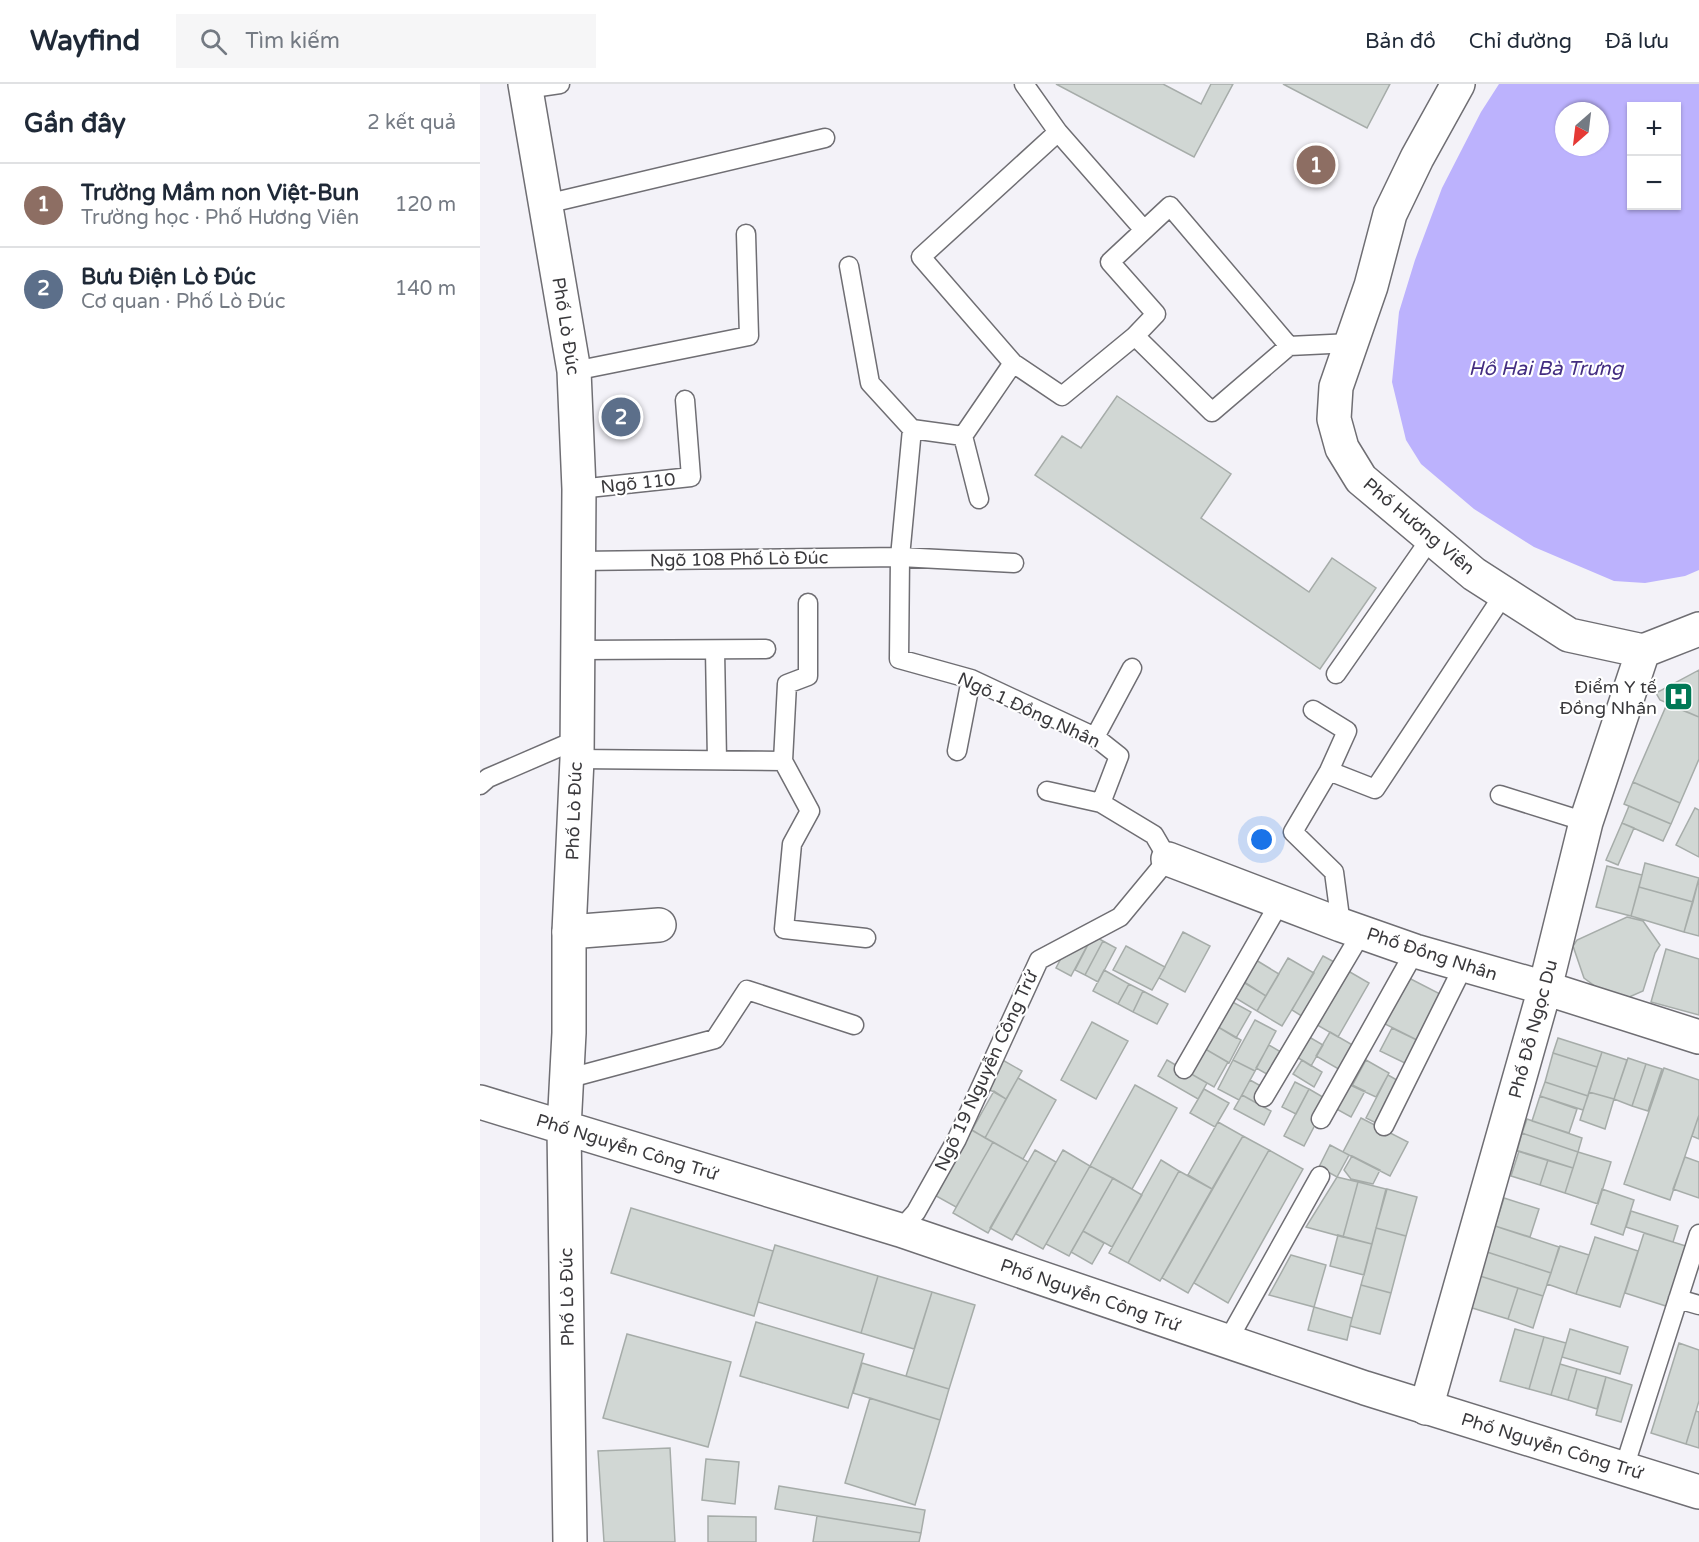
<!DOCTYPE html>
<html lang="vi">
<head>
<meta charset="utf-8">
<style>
	:root { --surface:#fff; --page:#f6f6f7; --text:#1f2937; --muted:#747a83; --line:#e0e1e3; --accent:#7c3aed }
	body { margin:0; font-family:"Varela Round",sans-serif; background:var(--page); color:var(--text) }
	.controls { position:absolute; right:18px; top:18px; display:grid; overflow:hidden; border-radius:0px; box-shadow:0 2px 4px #0004 }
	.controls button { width:54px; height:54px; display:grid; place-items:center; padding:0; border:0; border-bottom:2px solid var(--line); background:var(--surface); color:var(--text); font:30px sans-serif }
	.compass { position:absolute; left:1075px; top:18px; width:54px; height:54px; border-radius:50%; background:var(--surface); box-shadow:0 2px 4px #0004; rotate:208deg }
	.you { position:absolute; left:782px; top:756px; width:21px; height:21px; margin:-15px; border:4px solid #fff; border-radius:50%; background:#1a73e8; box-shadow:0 0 0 9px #1a73e833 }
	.badge { display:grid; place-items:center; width:39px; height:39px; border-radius:50%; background:var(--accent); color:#fff; font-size:20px; font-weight:700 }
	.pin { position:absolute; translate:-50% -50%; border:3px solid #fff; box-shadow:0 2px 6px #0006 }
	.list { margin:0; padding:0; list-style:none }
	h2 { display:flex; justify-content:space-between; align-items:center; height:78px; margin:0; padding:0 24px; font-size:26px }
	h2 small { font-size:20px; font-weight:400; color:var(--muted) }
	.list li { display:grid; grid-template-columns:39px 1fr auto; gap:18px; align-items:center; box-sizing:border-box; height:84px; padding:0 24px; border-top:2px solid var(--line) }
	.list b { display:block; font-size:22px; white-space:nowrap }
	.list p { margin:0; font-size:20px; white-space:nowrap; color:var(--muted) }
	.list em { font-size:20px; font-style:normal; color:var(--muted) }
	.icon { flex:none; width:33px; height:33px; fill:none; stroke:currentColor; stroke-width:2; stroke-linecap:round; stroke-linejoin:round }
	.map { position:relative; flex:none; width:1219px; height:1458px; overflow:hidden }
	header { display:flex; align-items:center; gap:36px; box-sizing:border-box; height:84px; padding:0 30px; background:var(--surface); border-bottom:2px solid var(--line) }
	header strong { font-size:28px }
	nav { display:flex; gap:33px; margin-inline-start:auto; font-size:21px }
	.search { width:420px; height:54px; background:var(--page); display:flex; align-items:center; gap:15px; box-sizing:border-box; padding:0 21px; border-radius:0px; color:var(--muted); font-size:22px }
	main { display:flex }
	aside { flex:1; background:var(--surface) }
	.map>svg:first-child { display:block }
	.water { fill:#bcb2fd; fill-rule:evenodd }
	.building { fill:#d1d7d4; stroke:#a6aca9; stroke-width:1.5 }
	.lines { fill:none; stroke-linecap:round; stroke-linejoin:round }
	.lane-casing { stroke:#6f6e73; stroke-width:21 }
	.street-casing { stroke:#6f6e73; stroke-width:36 }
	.secondary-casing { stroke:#6f6e73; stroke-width:36 }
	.lane { stroke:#fff; stroke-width:18 }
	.street { stroke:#fff; stroke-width:33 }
	.secondary { stroke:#fff; stroke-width:33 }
	.labels { text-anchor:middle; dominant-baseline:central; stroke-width:4.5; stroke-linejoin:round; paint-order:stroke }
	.street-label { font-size:18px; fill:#3a393c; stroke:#fff }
	.poi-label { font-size:18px; fill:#3a393c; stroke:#fff; text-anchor:end }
	.water-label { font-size:20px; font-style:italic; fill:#432d81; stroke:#fff }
</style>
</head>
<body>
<header>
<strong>Wayfind</strong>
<div class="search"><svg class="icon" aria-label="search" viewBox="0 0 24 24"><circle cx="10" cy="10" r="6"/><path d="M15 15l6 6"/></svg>Tìm kiếm</div>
<nav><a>Bản đồ</a><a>Chỉ đường</a><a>Đã lưu</a></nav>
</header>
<main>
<aside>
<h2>Gần đây<small>2 kết quả</small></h2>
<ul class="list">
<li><span class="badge" style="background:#8d6e63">1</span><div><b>Trường Mầm non Việt-Bun</b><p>Trường học · Phố Hương Viên</p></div><em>120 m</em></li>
<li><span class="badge" style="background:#5c6f8a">2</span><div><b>Bưu Điện Lò Đúc</b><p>Cơ quan · Phố Lò Đúc</p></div><em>140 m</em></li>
</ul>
</aside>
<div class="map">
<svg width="1219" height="1458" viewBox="0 0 1219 1458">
	<rect width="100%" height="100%" fill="#f3f2f8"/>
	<path class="water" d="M1019,0H1219V486L1205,492L1165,499L1134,497L1054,463L994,425L941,380L926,356L912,298L919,228L935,176L962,104L1001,28ZM1152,22H1196V122H1152ZM1084,27H1120V63H1084Z"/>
	<path class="building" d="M576,0H683L721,20L731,0H753L714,73Z
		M803,0H910L887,44Z
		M637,312L751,390L721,434L829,508L852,474L896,504L840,585L555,391L582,352L601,364Z
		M1219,586V633L1180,616L1176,609Z
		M1187,620L1219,633V675L1200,719L1153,698Z
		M1153,698L1200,719L1191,740L1144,720Z
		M1149,722L1191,740L1183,757L1142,739Z
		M1215,724L1219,726V773L1196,761Z
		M1142,739L1154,744L1138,781L1126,776Z
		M1165,779L1219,794L1213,818L1159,803Z
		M1127,782L1162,791L1151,832L1116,823Z
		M1219,794V852L1204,848Z
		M1159,803L1213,818L1204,848L1151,832Z
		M1147,833L1163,837L1180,861L1175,869L1163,907L1147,914L1127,911L1104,894L1093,862L1097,856Z
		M703,848L730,862L705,908L679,894Z
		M613,851L623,857L605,891L595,886Z
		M599,856L608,860L591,892L576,884L588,861Z
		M623,857L636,864L618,898L605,891Z
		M646,862L685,883L672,906L633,886Z
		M1186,865L1219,875V931L1171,918Z
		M843,872L860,881L828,936L812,926Z
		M771,873L799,890L786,912L758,895Z
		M808,874L834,889L802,942L777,927Z
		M863,884L889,899L858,953L832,938Z
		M624,886L649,900L638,920L613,907Z
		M923,891L966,913L943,959L899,937Z
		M758,894L786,912L777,927L749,910Z
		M649,900L663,907L653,928L638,920Z
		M663,907L688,920L677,940L653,928Z
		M747,915L771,928L756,954L733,940Z
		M775,936L796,947L775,987L753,976Z
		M612,938L648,957L616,1015L581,996Z
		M733,940L761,956L749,979L720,962Z
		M912,944L943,959L931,982L900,967Z
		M850,948L876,963L862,987L836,972Z
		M824,950L843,961L831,982L812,970Z
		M1078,954L1122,968L1117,983L1073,969Z
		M789,961L806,971L794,994L776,984Z
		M720,962L748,978L734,1003L706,987Z
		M1122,968L1147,976L1134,1015L1109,1008Z
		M1073,969L1117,983L1108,1012L1065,998Z
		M519,974L542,987L526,1015L503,1002Z
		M1148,974L1166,980L1152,1022L1134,1015Z
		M687,976L727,999L718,1015L678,992Z
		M753,976L775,987L759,1016L738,1005Z
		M822,976L842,988L834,1003L813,990Z
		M886,976L909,989L896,1013L872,1002Z
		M1166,980L1182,985L1168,1027L1152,1022Z
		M1184,984L1219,996V1031L1190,1116L1144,1100Z
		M908,991L924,1000L902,1042L886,1034Z
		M538,994L576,1016L543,1075L505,1054Z
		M770,996L788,1006L780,1021L762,1011Z
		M864,997L885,1007L871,1033L851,1022Z
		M815,998L829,1005L816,1030L802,1023Z
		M1065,998L1108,1012L1103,1026L1060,1012Z
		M655,1001L697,1024L652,1105L610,1082Z
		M724,1005L749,1019L735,1043L710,1029Z
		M829,1005L848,1016L824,1062L804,1052Z
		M514,1007L526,1015L505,1054L492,1046Z
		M1109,1008L1134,1015L1125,1045L1100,1036Z
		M762,1011L791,1027L784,1041L754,1025Z
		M1060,1012L1097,1025L1089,1049L1052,1037Z
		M1219,1031V1055L1212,1052Z
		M881,1034L928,1058L910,1092L863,1068Z
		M1047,1035L1102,1054L1098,1068L1042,1049Z
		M738,1038L763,1052L732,1105L708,1091Z
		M486,1043L513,1058L476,1123L449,1108Z
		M1042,1049L1098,1068L1093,1084L1037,1067Z
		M763,1052L789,1066L708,1209L682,1194Z
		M513,1058L548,1078L508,1149L473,1129Z
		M850,1061L869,1071L857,1093L839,1083Z
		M555,1066L576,1078L532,1156L510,1144Z
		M583,1066L610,1082L563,1165L536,1150Z
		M789,1066L823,1085L748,1219L714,1199Z
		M1039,1067L1068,1076L1060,1101L1031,1092Z
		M1098,1068L1131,1078L1118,1120L1085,1109Z
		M872,1072L900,1086L893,1100L871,1095L864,1086Z
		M1205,1073L1219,1078V1114L1193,1105Z
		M681,1076L699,1087L648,1179L629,1169Z
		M1068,1076L1093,1084L1085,1109L1060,1101Z
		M610,1082L633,1094L589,1172L566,1160Z
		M699,1087L732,1105L680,1197L648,1179Z
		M857,1093L878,1098L863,1153L826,1143Z
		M633,1094L662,1111L632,1163L603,1147Z
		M878,1098L906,1105L892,1160L863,1153Z
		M907,1105L937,1113L926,1152L896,1144Z
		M1122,1105L1154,1116L1143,1151L1111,1140Z
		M1024,1114L1059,1125L1050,1153L1015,1142Z
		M151,1124L293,1167L274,1232L131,1189Z
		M1151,1127L1198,1142L1193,1158L1146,1143Z
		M1015,1142L1079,1163L1071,1189L1007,1168Z
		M896,1144L926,1152L911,1209L881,1201Z
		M603,1147L624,1159L612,1180L591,1168Z
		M1164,1149L1209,1163L1189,1223L1145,1209Z
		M858,1151L892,1160L884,1191L850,1182Z
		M1115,1153L1158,1167L1140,1223L1096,1210Z
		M295,1161L398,1192L381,1249L278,1218Z
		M1080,1162L1109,1171L1096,1210L1067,1200Z
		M1007,1168L1071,1189L1063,1212L1000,1192Z
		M811,1171L846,1181L834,1223L789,1211Z
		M398,1192L452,1208L434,1265L381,1249Z
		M1000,1192L1038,1204L1028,1235L989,1223Z
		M881,1201L911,1209L900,1250L870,1242Z
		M1038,1204L1063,1212L1053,1244L1028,1235Z
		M452,1208L495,1221L469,1305L426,1292Z
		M834,1223L872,1234L867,1256L828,1246Z
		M276,1238L384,1270L368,1324L260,1292Z
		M1035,1245L1064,1253L1049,1305L1020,1297Z
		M1090,1245L1148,1263L1140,1290L1082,1273Z
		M147,1250L251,1278L228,1363L123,1334Z
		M1064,1253L1086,1259L1071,1311L1049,1305Z
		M1199,1259L1219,1266V1317L1206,1360L1171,1349Z
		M382,1279L469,1305L460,1336L373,1309Z
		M1080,1280L1097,1285L1088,1316L1071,1311Z
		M1097,1285L1126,1293L1117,1325L1088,1316Z
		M1126,1293L1152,1301L1141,1338L1116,1331Z
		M390,1314L460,1336L435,1421L365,1399Z
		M1216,1327L1219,1328V1364L1206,1360Z
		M190,1364L195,1458H124L118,1367Z
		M226,1375L259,1378L255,1420L222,1416Z
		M299,1402L445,1426L441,1449L295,1425Z
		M228,1432L276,1433V1458H228Z
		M337,1432L441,1449L439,1458H333Z"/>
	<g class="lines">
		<defs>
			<path id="lane" d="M544,0L578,48L664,146
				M46,5L80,0
				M578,48L441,173L533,279L582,312L655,252L676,230L630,178L690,122L809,262
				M66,120L345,54
				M369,182L390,299L432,345
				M655,252L732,328L809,262L871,259
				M94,287L269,252L266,150
				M483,352L499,415
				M99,405L211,393L205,316
				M98,477L420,473L534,479
				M328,519V592L307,600L303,677L330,727L312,760L304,845L386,854
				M97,566L286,565
				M235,566L237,676
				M856,590L951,454
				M833,626L867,647L849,687L813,748L854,788L861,841
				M615,653L652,584
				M477,667L491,595
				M97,675L303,677
				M849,687L895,705L1024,510
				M0,701L8,694L96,656
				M567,707L621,719
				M1020,711L1106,738
				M704,985L800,818
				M86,995L235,955L267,906L374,941
				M784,1013L882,848
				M841,1035L935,867
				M904,1042L984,881
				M420,1146L436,1128L477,1055L559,876L640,833L688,775L674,751L621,719L639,672L615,653L491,595L419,575L420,473L432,345L483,352L533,279
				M1198,1215L1219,1221
				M747,1258L840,1092
				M1144,1384L1219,1150"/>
			<path id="street" d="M978,0L937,74L910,130L891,202L856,303L854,335L862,364L881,395L994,490L1089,551L1163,567L1219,545
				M688,775L861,841L935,867L1065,904L1219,953
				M89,848L179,841
				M946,1324L1065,904L1106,738L1163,567"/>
			<path id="secondary" d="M45,0L94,287L99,405L97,675L89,848V949L84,1044L90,1458
				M0,1018L420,1146L885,1304L1219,1408"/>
		</defs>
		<use href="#lane" class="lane-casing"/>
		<use href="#street" class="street-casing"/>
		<use href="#secondary" class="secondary-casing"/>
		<use href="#lane" class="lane"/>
		<use href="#street" class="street"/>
		<use href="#secondary" class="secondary"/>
	</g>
	<defs>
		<symbol id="hospital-square" viewBox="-11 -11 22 22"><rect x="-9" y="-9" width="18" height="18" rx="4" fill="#007956" stroke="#fff"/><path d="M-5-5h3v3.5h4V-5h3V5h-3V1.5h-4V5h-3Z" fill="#fff"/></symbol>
	</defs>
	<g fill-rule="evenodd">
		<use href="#hospital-square" x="1182" y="596" width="33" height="33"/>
	</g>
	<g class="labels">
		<g class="street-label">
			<text transform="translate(86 242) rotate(81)">Phố Lò Đúc</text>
			<text transform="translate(158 399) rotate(-6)">Ngõ 110</text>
			<text transform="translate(939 442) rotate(40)">Phố Hương Viên</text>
			<text transform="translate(259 475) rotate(-1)">Ngõ 108 Phố Lò Đúc</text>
			<text transform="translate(549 626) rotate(25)">Ngõ 1 Đồng Nhân</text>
			<text transform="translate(94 727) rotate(-88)">Phố Lò Đúc</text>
			<text transform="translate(952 870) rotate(18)">Phố Đồng Nhân</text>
			<text transform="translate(1053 945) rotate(-75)">Phố Đỗ Ngọc Du</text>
			<text transform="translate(506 987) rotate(-65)">Ngõ 19 Nguyễn Công Trứ</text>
			<text transform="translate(147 1063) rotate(17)">Phố Nguyễn Công Trứ</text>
			<text transform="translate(610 1211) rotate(19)">Phố Nguyễn Công Trứ</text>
			<text transform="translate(87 1213) rotate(-91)">Phố Lò Đúc</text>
			<text transform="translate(1072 1362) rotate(17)">Phố Nguyễn Công Trứ</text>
		</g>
		<g class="poi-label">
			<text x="1177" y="603">Điểm Y tế<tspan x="1177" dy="21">Đồng Nhân</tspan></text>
		</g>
		<g class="water-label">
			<text x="1066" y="285">Hồ Hai Bà Trưng</text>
		</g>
	</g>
</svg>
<div class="controls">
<button>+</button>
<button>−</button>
</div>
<svg class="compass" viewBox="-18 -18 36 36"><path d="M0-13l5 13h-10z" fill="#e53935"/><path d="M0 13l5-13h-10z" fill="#747a83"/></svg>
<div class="you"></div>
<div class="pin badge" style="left:836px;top:81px;background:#8d6e63">1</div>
<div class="pin badge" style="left:141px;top:333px;background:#5c6f8a">2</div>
</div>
</main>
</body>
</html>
